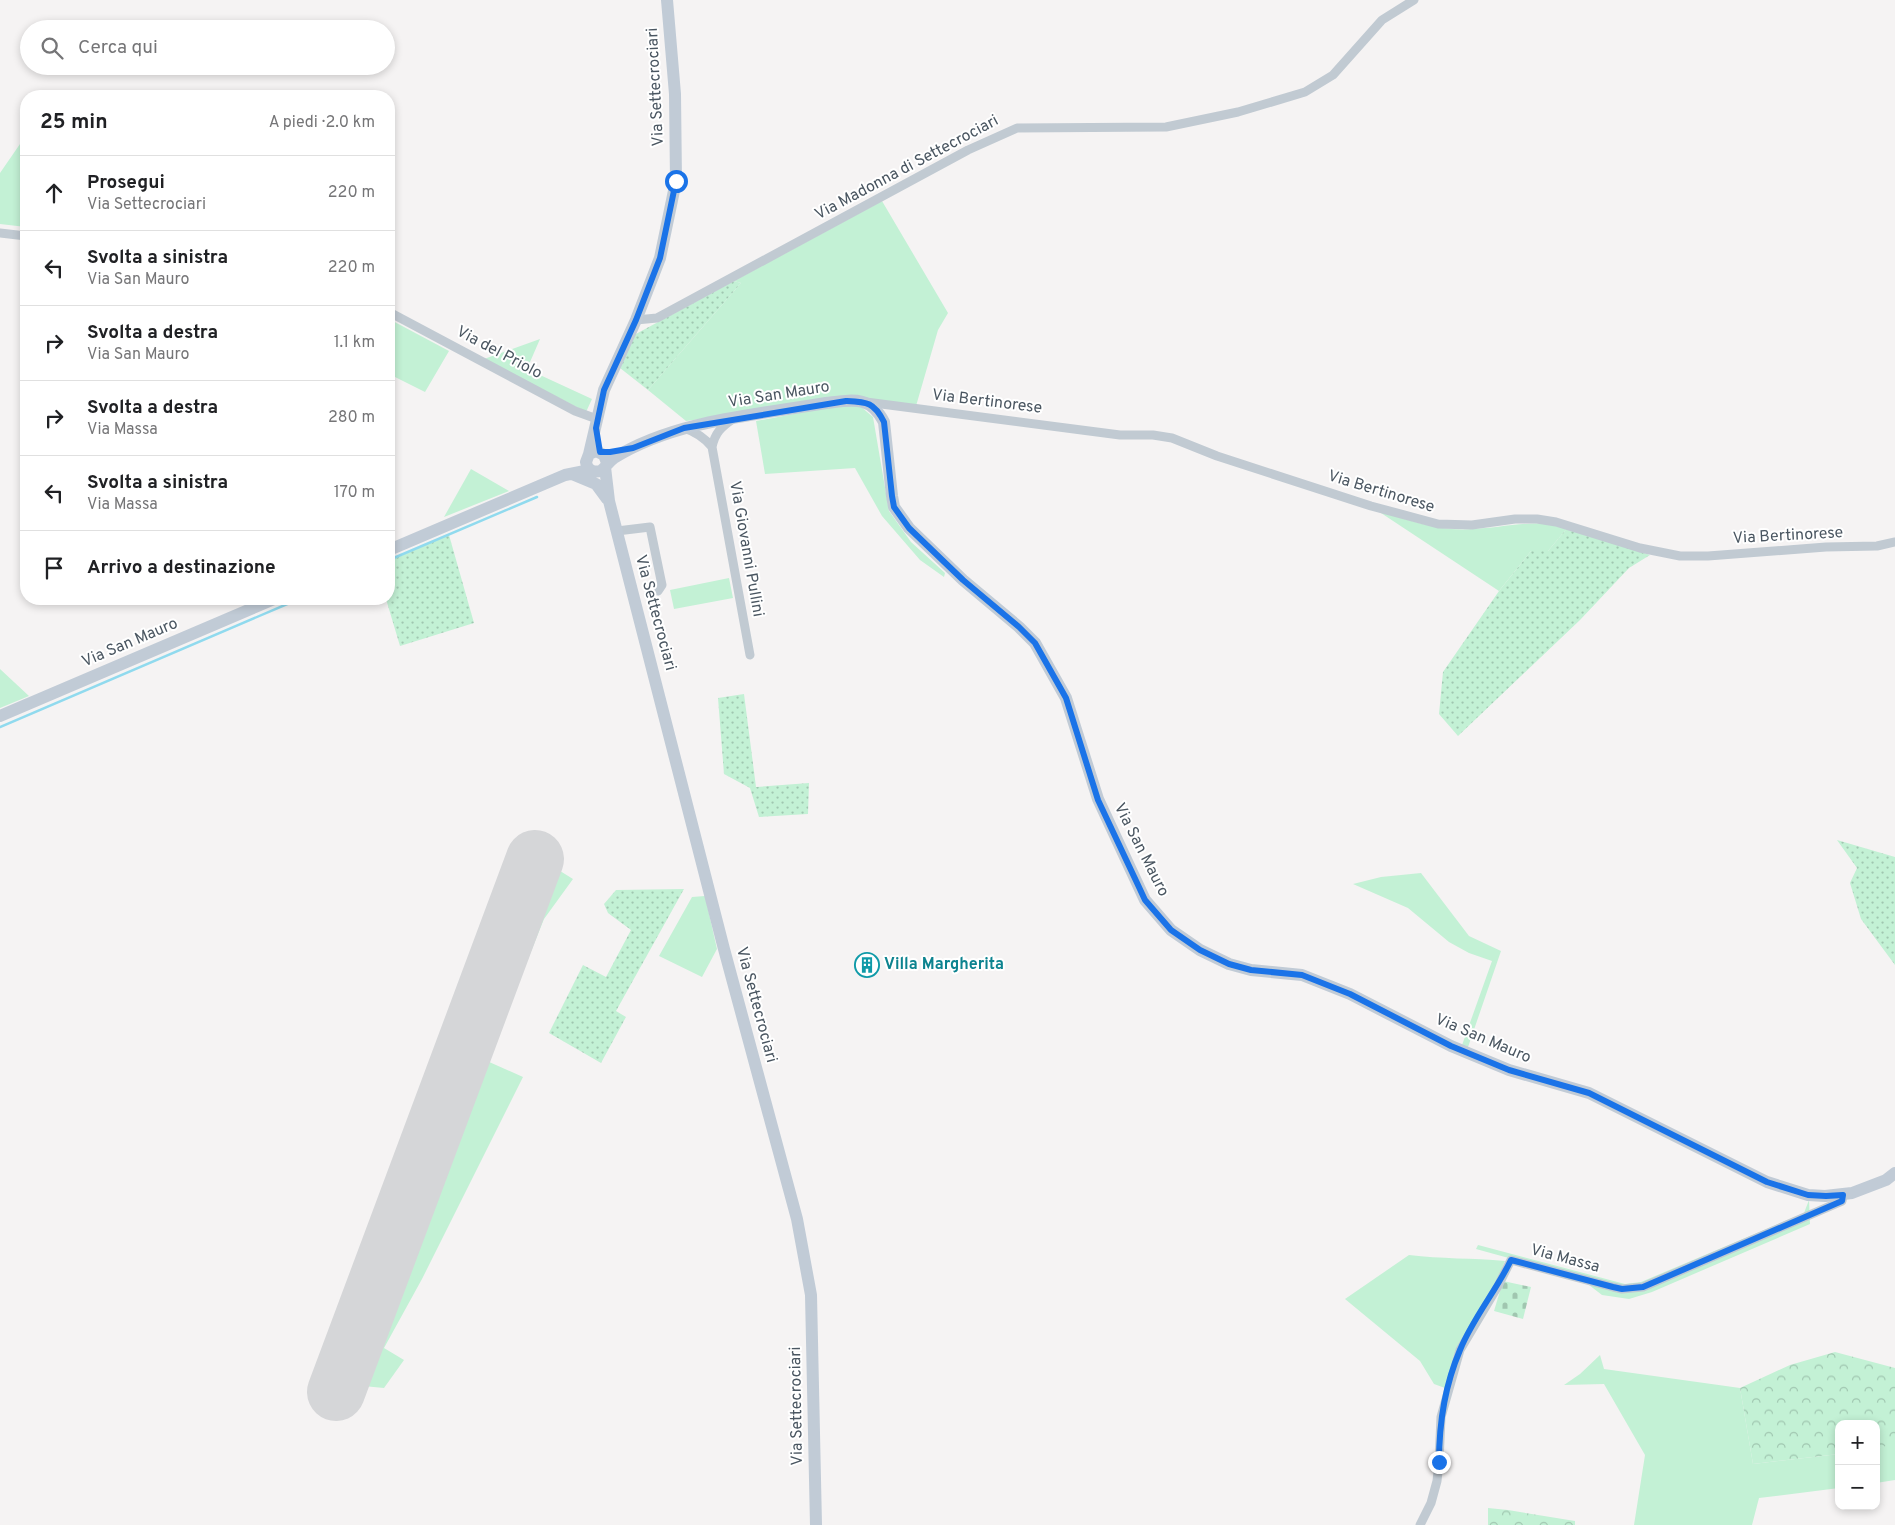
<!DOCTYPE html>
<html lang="it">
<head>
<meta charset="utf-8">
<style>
	:root { --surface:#fff; --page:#f6f6f6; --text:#202124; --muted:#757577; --line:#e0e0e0 }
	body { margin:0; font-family:Overpass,sans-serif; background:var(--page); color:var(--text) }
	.controls { position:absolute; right:15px; bottom:15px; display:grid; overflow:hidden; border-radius:10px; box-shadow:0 2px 8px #0003 }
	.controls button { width:45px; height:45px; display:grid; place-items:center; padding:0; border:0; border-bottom:1px solid var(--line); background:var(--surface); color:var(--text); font:25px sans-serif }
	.stop { position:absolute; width:15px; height:15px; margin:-11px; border:4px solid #1a73e8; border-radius:50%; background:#fff }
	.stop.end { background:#1a73e8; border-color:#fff; box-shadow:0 1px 5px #0008 }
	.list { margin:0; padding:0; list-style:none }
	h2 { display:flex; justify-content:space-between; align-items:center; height:65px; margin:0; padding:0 20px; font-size:21px }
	h2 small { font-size:16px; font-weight:400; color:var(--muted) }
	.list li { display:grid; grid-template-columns:32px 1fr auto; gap:15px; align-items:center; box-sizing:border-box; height:75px; padding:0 20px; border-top:1px solid var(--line) }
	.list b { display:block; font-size:19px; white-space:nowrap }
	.list p { margin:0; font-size:16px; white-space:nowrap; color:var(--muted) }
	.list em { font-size:16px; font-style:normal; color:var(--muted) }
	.icon { flex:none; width:28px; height:28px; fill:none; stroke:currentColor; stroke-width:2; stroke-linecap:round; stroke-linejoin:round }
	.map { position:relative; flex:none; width:1895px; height:1525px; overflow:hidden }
	.search { position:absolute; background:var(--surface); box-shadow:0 2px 8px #0003; left:20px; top:20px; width:375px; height:55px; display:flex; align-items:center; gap:12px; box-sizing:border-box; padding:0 18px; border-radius:28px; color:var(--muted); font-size:19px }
	.panel { position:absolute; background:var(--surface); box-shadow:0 2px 8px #0003; left:20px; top:90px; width:375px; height:515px; border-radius:20px }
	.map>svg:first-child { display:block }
	.green { fill:#c3f1d5 }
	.forest { fill:url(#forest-crowns) }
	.cemetery { fill:url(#cemetery-stones) }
	.garden { fill:url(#garden-dots) }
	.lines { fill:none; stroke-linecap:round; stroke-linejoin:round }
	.stream { stroke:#90daee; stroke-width:2.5 }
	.runway { stroke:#d5d6d8; stroke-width:58 }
	.minor { stroke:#c1cad2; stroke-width:9 }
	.secondary { stroke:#c1cbd6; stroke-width:12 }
	.route { stroke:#1a73e8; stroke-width:6 }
	.labels { text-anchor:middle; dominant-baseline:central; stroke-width:4; stroke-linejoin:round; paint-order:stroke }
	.street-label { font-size:16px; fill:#4a5661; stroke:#fff }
	.culture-label { font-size:16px; font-weight:bold; fill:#0d838f; stroke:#fff; text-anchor:start }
</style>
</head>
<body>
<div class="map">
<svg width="1895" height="1525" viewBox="0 0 1895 1525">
	<defs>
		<pattern id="forest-crowns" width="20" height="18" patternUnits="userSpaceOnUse" patternTransform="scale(1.25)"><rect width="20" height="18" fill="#c3f1d5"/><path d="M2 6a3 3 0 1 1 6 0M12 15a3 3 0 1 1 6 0" fill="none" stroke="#a0c6b0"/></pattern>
		<pattern id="cemetery-stones" width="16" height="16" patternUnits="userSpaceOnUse" patternTransform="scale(1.25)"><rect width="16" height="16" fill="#c3f1d5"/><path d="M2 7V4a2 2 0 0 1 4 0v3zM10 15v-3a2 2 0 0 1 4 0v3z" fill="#a0c6b0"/></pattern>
		<pattern id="garden-dots" width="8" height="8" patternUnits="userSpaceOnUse" patternTransform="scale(1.25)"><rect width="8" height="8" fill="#c3f1d5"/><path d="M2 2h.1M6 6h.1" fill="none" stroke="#a0c6b0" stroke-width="1.8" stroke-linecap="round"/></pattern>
	</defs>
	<rect width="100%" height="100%" fill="#f5f3f3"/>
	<path class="green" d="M20,144L26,147V227L0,224V173Z
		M882,201L948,313L938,330L916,406L857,397L686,421L648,390L741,283L734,281Z
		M389,319L449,351L425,392L389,374Z
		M540,339L527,369L592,399L586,412L484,359Z
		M842,405L860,406L873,417L889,511L911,542L945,573L944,577L920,560L882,516L855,468L765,474L756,421Z
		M471,469L509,491L444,517Z
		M1378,511C1409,520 1440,532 1473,529C1501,528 1541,518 1568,527L1548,551H1531L1499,591Z
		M729,578L733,598L674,609L670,590Z
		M0,669L29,696L0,708Z
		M544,861L573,879L544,919L487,1061L523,1077L422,1279L384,1348L404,1360L384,1388L363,1386L356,1395L343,1394L395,1267Z
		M1421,873L1469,936L1501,951L1467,1050L1461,1048L1492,961L1469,953L1449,942L1408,908L1353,884L1381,877Z
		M705,896L717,949L702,977L659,956L692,897Z
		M1809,1200L1810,1224L1652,1292L1629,1299L1602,1295L1589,1285L1629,1292L1646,1289L1711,1262L1710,1258L1641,1285L1621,1287L1582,1278L1476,1249L1478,1245L1625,1284L1641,1282L1804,1213Z
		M1409,1255C1441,1259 1473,1258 1505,1261L1495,1286L1454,1355L1445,1388L1434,1384L1420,1361L1345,1299Z
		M1600,1355L1604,1369L1740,1388L1753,1464L1839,1454V1488L1759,1498L1752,1525H1634L1645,1455L1604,1384L1564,1385L1580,1374Z
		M1895,1442V1480L1876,1483V1449Z"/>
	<path class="forest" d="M1835,1352L1895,1368V1443L1876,1449V1424H1839V1454L1753,1464L1740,1388L1790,1365Z
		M1488,1508L1508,1510L1575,1521V1525H1488Z"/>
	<path class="cemetery" d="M1503,1281L1531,1287L1523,1319L1494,1311Z"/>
	<path class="garden" d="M734,281L741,283L648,390L620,368L634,335Z
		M1568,527L1650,555L1629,568L1580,620L1458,736L1439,714L1443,672L1499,591L1531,551H1548Z
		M449,535L474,623L400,646L386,599H389V561Z
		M744,694L756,787L809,783L808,814L759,817L750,788L724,774L718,698Z
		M1837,840L1895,857V965L1861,919L1850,883L1857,868Z
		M684,889L616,1011L626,1017L601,1063L549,1033L583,965L606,977L631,930L608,913L604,904L616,890Z"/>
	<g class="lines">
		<path class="stream" d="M389,560L537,497
			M0,727L299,599"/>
		<path class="runway" d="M336,1392L535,859"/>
		<path class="minor" d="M0,233L26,236
			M389,312L575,411L597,419
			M636,320L657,318L968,150L1017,128L1166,127L1238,112L1305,92L1333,75L1382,20L1414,0
			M866,402L1120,435H1153L1172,438L1217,456L1371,506L1438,524L1472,525L1515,519H1537L1556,522L1640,548L1680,556H1708L1826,547L1877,546L1895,542
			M733,419C721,427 715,433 712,447L750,655
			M684,428C696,432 704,437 712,447
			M617,531L650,527L662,585L658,591
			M1420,1525L1431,1503L1437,1481L1439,1462L1441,1417L1460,1350L1498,1286L1511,1260L1613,1287L1622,1289L1643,1287L1842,1201L1843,1195"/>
		<path class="secondary" d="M589,454L604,390L636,320L660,258L676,181L675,94L667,0
			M607,463L604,455L596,451L589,454L586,462C587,470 593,473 601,471C606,467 608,462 614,458C675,420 756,415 826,403C852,400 870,395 884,422L892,496L894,507L909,528L963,580L1019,627L1035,643L1066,698L1098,799L1145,900L1171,930L1200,950L1229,964L1251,970L1302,975L1350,994L1451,1046L1509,1070L1589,1093L1767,1182L1808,1195L1825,1196L1852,1193L1886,1180L1895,1173
			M605,467L609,501L724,949L797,1219L811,1295L816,1525
			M572,474L596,484L607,499
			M389,550L565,475L590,470
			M0,716L274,599"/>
	</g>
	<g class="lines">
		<path class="route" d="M676,181L660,258L636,320L604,390L596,428L600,452H610L633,448L684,428L846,401C867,402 874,402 884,422L892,496L894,507L909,528L963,580L1019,627L1035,643L1066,698L1098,800L1138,885L1145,900L1171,930L1200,950L1229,964L1251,970L1302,975L1350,994L1451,1046L1509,1070L1589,1093L1767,1182L1808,1195L1826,1196L1843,1195L1842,1201L1643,1287L1622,1289L1613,1287L1511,1260C1496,1291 1473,1318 1460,1350C1445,1385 1439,1424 1439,1462"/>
	</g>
	<defs>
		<symbol id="building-ring" viewBox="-11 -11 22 22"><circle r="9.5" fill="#fff" stroke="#0f9aa8" stroke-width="1.5"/><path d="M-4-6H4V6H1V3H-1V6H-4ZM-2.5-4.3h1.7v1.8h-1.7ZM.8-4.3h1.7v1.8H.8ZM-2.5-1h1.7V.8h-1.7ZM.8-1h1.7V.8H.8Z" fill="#0f9aa8"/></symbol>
	</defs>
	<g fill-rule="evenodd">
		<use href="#building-ring" x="853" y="951" width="28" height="28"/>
	</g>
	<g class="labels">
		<g class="street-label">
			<text transform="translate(656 87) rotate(-93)">Via Settecrociari</text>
			<text transform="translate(907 168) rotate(-28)">Via Madonna di Settecrociari</text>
			<text transform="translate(499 353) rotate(28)">Via del Priolo</text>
			<text transform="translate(779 395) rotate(-9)">Via San Mauro</text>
			<text transform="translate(987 402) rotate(7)">Via Bertinorese</text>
			<text transform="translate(1381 492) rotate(17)">Via Bertinorese</text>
			<text transform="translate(1788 536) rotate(-3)">Via Bertinorese</text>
			<text transform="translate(746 549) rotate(80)">Via Giovanni Pullini</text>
			<text transform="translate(655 613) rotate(75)">Via Settecrociari</text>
			<text transform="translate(130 643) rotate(-23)">Via San Mauro</text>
			<text transform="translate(1141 850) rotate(63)">Via San Mauro</text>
			<text transform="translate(756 1005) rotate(75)">Via Settecrociari</text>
			<text transform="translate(1483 1039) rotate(23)">Via San Mauro</text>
			<text transform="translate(1565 1259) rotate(15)">Via Massa</text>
			<text transform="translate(797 1406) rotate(-91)">Via Settecrociari</text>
		</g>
		<g class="culture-label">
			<text x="884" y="965">Villa Margherita</text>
		</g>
	</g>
</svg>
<div class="controls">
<button>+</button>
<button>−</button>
</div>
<div class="stop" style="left:676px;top:181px"></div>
<div class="stop end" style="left:1439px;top:1462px"></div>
<div class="search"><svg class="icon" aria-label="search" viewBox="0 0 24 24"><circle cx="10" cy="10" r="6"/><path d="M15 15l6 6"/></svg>Cerca qui</div>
<section class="panel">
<h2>25 min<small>A piedi · 2.0 km</small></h2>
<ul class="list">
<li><svg class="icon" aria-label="ahead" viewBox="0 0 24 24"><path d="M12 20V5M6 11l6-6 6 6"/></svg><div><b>Prosegui</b><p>Via Settecrociari</p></div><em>220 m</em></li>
<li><svg class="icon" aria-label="left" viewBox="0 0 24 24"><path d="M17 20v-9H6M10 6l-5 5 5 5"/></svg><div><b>Svolta a sinistra</b><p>Via San Mauro</p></div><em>220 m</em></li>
<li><svg class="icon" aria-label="right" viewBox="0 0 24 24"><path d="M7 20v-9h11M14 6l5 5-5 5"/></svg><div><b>Svolta a destra</b><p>Via San Mauro</p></div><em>1.1 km</em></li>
<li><svg class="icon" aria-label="right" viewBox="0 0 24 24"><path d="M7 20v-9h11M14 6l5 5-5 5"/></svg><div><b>Svolta a destra</b><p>Via Massa</p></div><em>280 m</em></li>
<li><svg class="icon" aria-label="left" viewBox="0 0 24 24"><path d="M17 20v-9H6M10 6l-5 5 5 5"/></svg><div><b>Svolta a sinistra</b><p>Via Massa</p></div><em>170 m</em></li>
<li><svg class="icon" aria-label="arrive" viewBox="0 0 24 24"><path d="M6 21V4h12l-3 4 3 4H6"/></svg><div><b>Arrivo a destinazione</b></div></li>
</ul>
</section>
</div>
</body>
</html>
